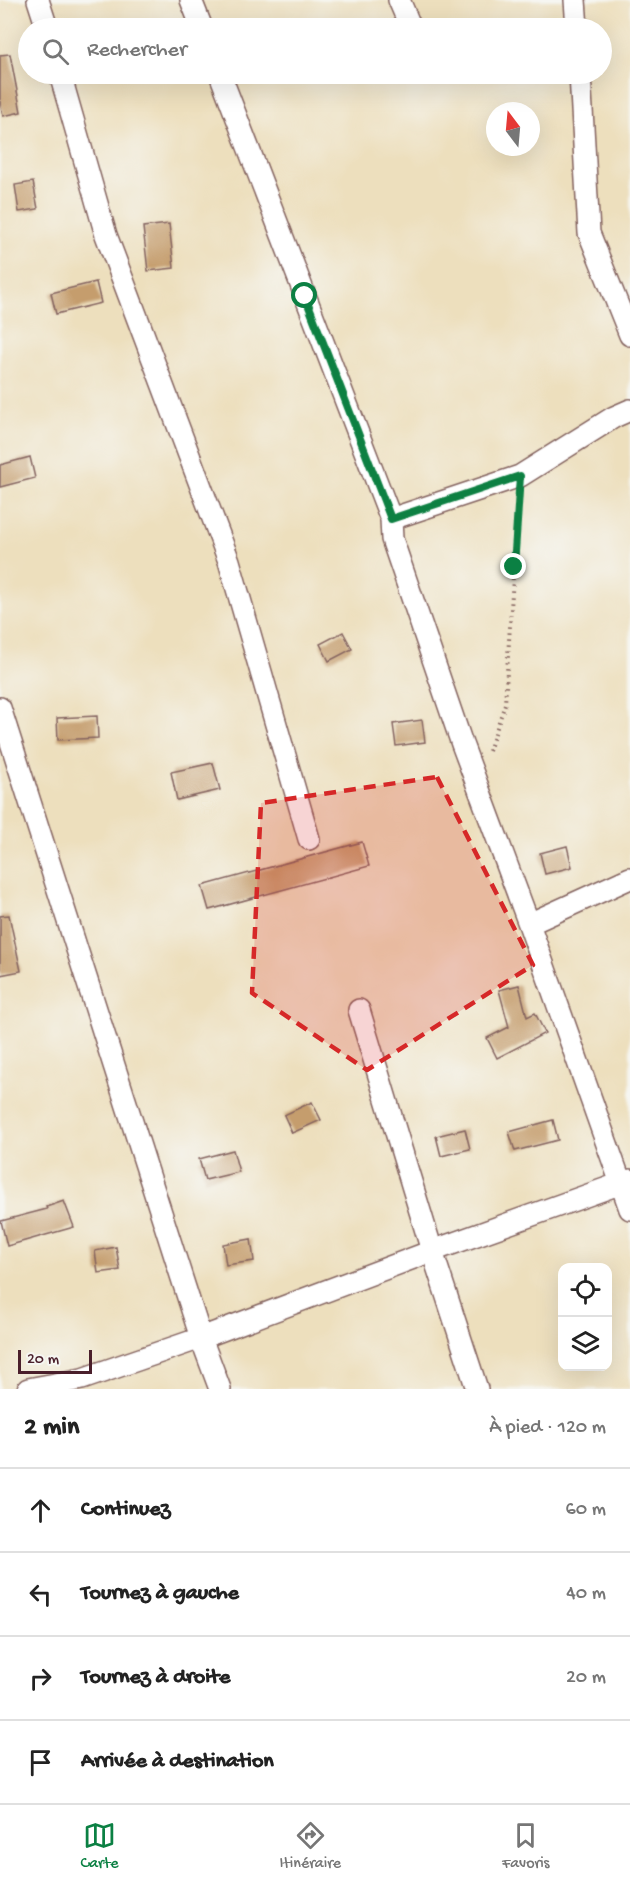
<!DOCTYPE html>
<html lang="fr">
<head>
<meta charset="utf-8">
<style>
	:root { --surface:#fff; --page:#f2f2f2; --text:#222; --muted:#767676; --line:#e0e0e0; --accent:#0b8043 }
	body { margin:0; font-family:"Gochi Hand",sans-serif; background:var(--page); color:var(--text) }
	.controls { position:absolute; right:18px; bottom:18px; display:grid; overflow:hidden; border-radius:12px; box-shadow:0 6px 24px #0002 }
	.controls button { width:54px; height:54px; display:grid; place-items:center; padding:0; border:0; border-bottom:2px solid var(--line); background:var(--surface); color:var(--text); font:30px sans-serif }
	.compass { position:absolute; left:486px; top:102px; width:54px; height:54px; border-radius:50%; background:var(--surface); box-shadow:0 6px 24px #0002; rotate:344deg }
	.scale { position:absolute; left:18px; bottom:15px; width:74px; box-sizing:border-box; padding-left:6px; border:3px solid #4a1f2b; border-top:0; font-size:16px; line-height:21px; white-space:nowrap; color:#4a1f2b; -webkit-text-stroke:4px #f6f6f2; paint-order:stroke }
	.stop { position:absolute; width:18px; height:18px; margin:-14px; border:4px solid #0b8043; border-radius:50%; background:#fff }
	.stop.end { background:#0b8043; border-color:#fff; box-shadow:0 2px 6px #0008 }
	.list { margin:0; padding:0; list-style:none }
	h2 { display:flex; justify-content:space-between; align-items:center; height:78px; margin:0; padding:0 24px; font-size:26px }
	h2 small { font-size:20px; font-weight:400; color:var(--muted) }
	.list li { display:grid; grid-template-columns:39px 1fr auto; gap:18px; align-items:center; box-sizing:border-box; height:84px; padding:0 24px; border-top:2px solid var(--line) }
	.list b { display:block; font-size:22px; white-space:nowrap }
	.list em { font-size:20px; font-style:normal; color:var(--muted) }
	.icon { flex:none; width:33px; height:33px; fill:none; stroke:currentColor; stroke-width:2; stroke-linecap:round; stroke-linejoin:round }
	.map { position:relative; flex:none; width:630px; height:1389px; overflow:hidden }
	.search { position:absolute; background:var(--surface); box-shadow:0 6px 24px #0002; left:18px; right:18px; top:18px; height:66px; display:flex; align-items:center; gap:15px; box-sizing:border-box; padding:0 21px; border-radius:33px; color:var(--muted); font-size:22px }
	.sheet { height:414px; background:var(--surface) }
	nav { display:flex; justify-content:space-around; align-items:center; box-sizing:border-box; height:84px; border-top:2px solid var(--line); background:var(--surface); font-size:16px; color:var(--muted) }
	nav a { display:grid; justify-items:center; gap:3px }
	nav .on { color:var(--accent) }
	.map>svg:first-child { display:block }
	.building { fill:#c59d6d }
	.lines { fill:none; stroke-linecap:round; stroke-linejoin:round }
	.minor-casing { stroke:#83625e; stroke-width:24 }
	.path { stroke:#83625e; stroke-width:4; stroke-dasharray:1.5 4.5; stroke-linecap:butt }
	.minor { stroke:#fff; stroke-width:21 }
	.route { stroke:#0b8043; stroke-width:8 }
	.marked { fill:#d62828; fill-opacity:0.2; stroke:#d62828; stroke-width:4.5; stroke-dasharray:12 8; stroke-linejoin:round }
</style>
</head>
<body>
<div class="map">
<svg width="630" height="1389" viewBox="0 0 630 1389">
	<rect width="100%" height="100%" fill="#f6f6f2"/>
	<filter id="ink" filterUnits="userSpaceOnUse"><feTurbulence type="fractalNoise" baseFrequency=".0167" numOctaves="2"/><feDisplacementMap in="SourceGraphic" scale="12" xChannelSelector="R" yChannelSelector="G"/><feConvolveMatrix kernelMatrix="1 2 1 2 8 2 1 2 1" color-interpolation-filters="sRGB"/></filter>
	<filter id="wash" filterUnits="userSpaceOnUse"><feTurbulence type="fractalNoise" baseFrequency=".008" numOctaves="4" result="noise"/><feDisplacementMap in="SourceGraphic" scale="24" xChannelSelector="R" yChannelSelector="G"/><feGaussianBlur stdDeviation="1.35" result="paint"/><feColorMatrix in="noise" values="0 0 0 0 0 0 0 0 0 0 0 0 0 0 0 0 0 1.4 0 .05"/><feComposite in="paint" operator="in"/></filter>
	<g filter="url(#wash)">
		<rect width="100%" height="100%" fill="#eddfbd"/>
		<g id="blocks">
			<path class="building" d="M10,54L21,112L3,116L0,102V55Z
				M33,182L38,209L19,212L15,185Z
				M169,224L174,268L148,271L143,227Z
				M96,282L101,303L56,314L51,293Z
				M30,457L35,478L0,487V465Z
				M343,632L352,649L329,661L320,644Z
				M97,716L98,738L58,740L57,718Z
				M422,720L425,742L396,746L393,724Z
				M213,763L220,790L177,800L171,772Z
				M362,842L369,866L209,910L202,886Z
				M567,846L572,867L545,874L540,853Z
				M9,915L21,971L0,975V916Z
				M519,985L527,1017L535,1013L545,1033L497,1058L487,1038L509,1027L499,990Z
				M312,1102L321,1120L292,1133L284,1115Z
				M553,1120L558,1140L515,1151L509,1132Z
				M465,1129L470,1149L441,1156L436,1136Z
				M233,1150L239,1172L205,1180L199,1159Z
				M64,1201L74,1227L7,1246L1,1221L47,1209L46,1207Z
				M251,1239L254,1261L226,1265L223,1244Z
				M116,1247L120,1270L98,1273L95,1251Z"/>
		</g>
	</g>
	<g filter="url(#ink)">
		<use href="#blocks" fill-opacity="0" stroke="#83625e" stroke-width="1.5"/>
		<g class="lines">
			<defs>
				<path id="minor" d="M38,0L47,28
					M191,0L202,28
					M399,0L411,28
					M575,0L577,28
					M60,74L106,235L229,561L309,839
					M220,74L391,519L392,539L462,744L529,924L630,1209
					M580,74L589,233L630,335
					M391,519L520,476L614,417L630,410
					M0,708L201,1338L220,1389
					M529,924L630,878
					M359,1010L432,1251L477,1389
					M28,1389L82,1379L201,1338L432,1251L630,1180"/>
			</defs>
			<use href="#minor" class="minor-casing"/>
			<path class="path" d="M489,751L505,704L518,498"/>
			<use href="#minor" class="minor"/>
		</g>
	</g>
	<g class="lines" filter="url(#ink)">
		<path class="route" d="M305,296L391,519L520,476L514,567"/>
	</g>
	<path class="marked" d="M437,777L533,965L367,1070L252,993L261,803Z"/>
</svg>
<div class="controls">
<button><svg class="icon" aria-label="locate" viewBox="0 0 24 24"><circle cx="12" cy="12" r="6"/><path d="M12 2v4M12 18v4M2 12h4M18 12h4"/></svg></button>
<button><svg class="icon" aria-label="layers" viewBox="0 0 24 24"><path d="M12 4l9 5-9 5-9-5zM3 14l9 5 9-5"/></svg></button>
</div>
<svg class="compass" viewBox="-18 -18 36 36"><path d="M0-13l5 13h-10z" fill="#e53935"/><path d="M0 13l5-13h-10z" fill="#767676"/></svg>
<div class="scale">20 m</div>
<div class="stop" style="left:305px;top:296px"></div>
<div class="stop end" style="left:514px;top:567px"></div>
<div class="search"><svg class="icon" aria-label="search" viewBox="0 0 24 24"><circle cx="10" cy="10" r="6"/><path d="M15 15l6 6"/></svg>Rechercher</div>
</div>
<section class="sheet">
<h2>2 min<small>À pied · 120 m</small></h2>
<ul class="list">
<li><svg class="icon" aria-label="ahead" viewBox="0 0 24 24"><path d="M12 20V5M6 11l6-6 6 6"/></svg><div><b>Continuez</b></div><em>60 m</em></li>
<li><svg class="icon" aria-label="left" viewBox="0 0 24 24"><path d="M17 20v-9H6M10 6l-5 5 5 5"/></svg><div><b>Tournez à gauche</b></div><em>40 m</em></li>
<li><svg class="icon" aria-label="right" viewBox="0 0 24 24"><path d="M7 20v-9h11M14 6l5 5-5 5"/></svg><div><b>Tournez à droite</b></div><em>20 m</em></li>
<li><svg class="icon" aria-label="arrive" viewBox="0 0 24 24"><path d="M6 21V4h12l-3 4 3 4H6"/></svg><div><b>Arrivée à destination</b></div></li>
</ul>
</section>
<nav>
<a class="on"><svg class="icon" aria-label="map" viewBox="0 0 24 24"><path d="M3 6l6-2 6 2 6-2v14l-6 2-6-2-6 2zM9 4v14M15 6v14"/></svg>Carte</a>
<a><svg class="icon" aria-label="directions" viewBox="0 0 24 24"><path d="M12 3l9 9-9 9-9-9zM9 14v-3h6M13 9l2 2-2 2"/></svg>Itinéraire</a>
<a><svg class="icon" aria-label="saved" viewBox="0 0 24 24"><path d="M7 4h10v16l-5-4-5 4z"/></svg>Favoris</a>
</nav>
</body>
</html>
